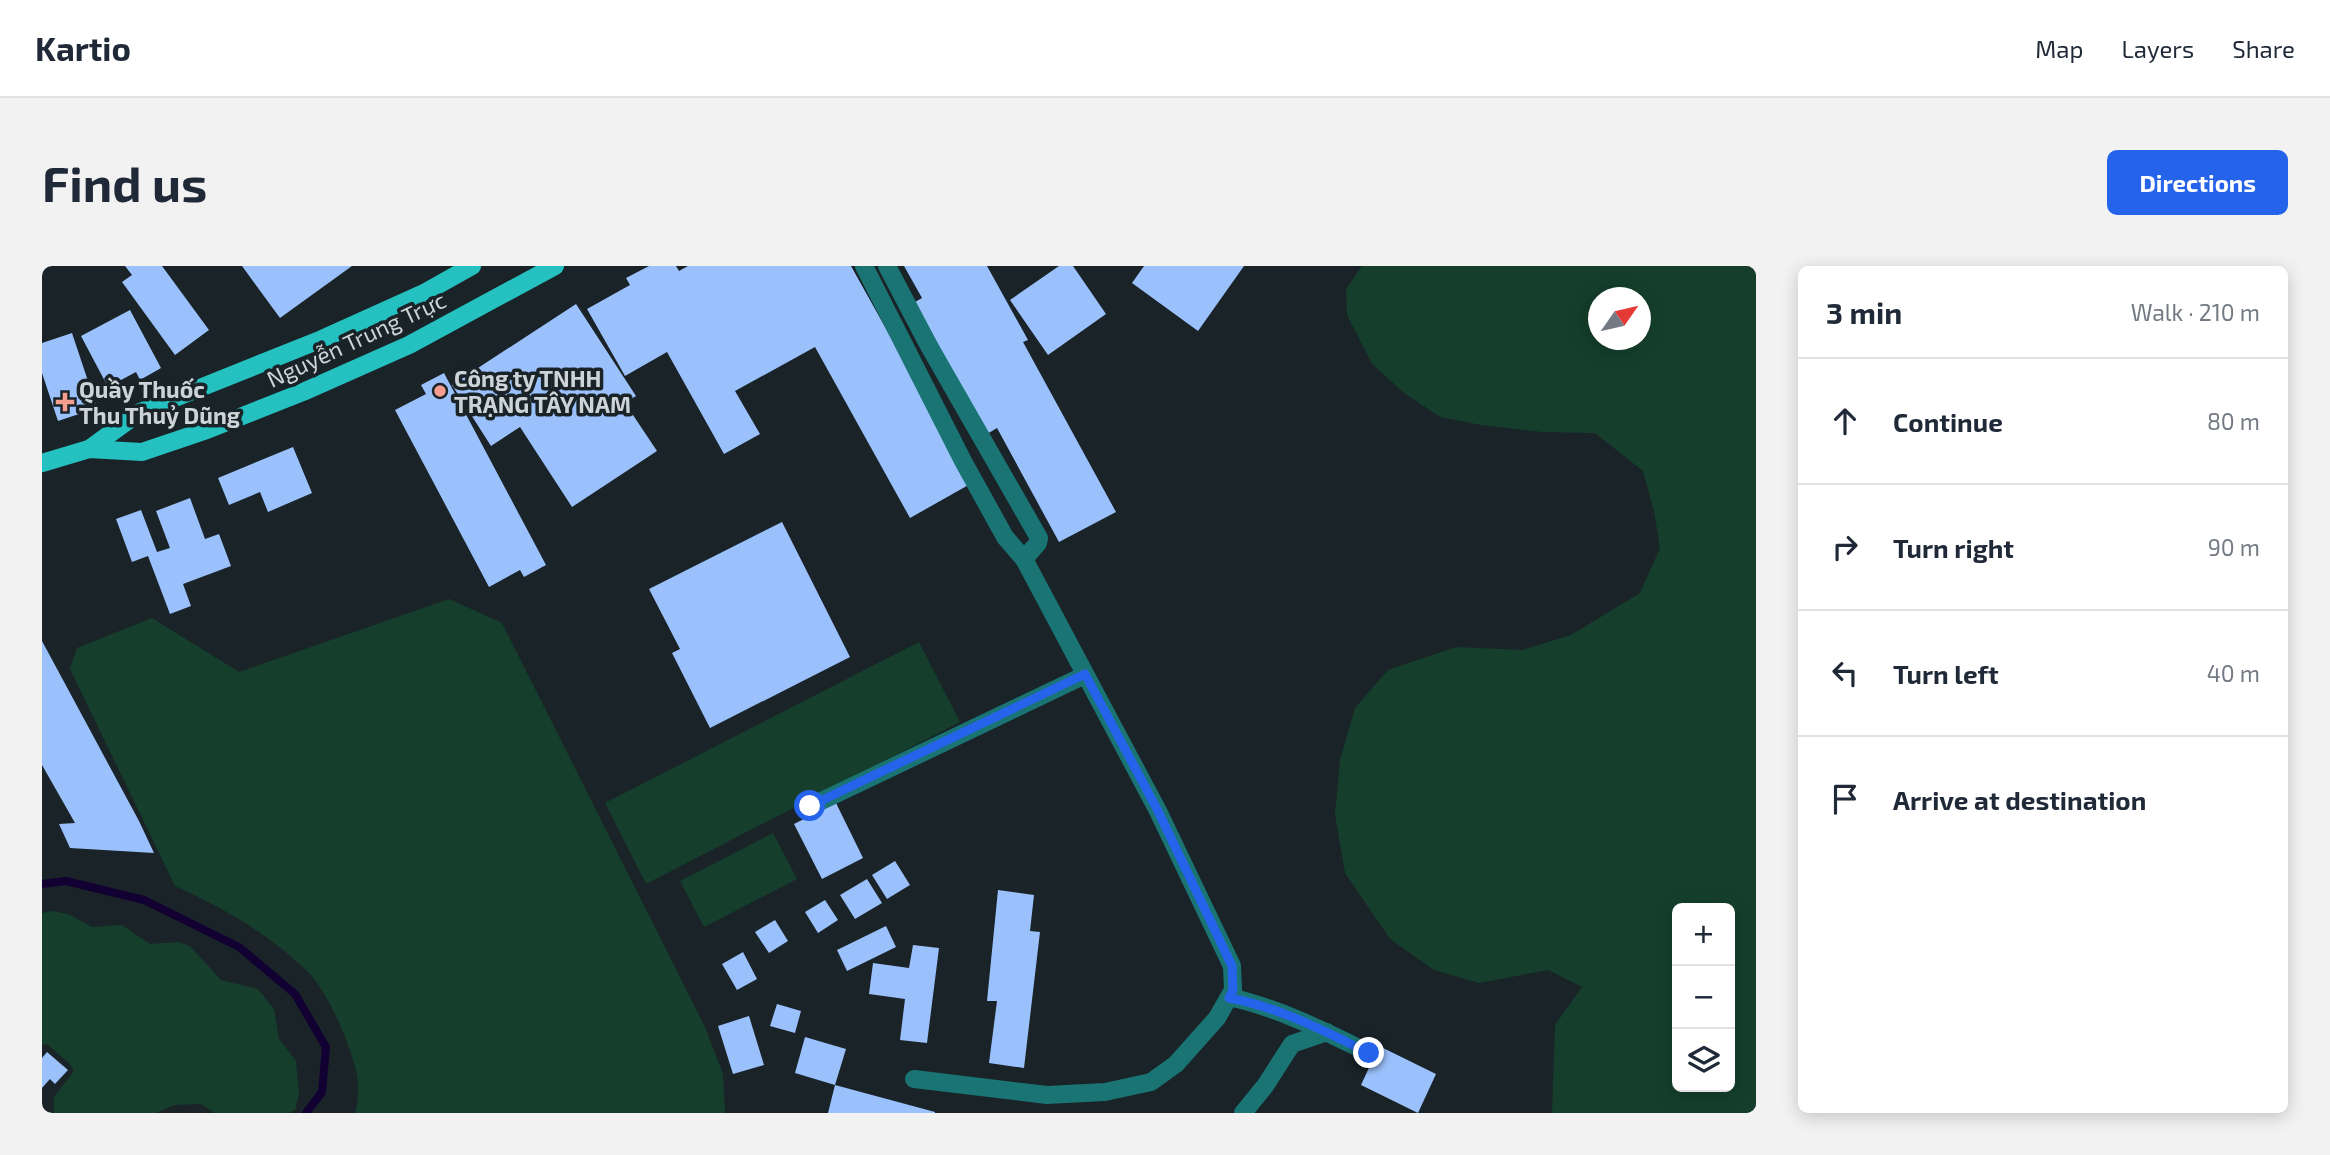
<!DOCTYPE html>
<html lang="en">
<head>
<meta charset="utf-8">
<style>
	:root { --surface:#fff; --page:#f2f2f3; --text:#1f2937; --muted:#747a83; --line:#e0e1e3; --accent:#2563eb }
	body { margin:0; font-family:"Exo 2",sans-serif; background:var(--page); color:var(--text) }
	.controls { position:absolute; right:21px; bottom:21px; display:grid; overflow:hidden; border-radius:10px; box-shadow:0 4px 18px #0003 }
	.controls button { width:63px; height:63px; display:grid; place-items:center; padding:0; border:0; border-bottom:2px solid var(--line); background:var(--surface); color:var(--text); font:35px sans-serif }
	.compass { position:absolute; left:1546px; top:21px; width:63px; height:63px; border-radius:50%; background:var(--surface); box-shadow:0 4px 18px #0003; rotate:56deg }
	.stop { position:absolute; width:21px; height:21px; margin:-16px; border:5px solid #2563eb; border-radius:50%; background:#fff }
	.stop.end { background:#2563eb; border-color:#fff; box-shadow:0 2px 7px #0008 }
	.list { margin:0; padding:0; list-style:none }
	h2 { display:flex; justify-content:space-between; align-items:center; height:91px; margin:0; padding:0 28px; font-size:30px }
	h2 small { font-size:23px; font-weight:400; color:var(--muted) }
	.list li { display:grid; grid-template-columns:46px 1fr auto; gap:21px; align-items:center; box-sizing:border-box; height:126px; padding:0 28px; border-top:2px solid var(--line) }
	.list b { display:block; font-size:26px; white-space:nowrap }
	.list em { font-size:23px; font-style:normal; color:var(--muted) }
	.icon { flex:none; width:38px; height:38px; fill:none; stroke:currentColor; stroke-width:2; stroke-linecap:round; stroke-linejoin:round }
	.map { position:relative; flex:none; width:1714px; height:847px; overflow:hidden; border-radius:10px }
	header { display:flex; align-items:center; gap:42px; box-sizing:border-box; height:98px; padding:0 35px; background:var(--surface); border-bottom:2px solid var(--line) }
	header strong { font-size:33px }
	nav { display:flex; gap:38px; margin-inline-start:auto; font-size:24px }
	.intro { display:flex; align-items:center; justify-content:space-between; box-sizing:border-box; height:168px; padding:0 42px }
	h1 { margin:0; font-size:49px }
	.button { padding:18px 32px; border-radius:10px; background:var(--accent); color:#fff; font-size:24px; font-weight:700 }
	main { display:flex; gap:42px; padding:0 42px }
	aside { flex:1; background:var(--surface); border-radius:10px; box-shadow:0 4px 18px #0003 }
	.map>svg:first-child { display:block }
	.green { fill:#153f2c; fill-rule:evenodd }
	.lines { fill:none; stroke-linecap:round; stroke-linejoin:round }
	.stream { stroke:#130033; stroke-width:8 }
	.building { fill:#9bc1fc }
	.minor { stroke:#1a7473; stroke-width:18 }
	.major { stroke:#24c1c0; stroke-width:18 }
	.route { stroke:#2563eb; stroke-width:9 }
	.poi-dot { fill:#f59d8f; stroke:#192328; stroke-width:2.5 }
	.labels { text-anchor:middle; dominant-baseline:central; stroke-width:7; stroke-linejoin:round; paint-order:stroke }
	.street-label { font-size:23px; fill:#cdd4d7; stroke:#192328 }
	.poi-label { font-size:23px; font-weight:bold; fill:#cdd4d7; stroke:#192328; text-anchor:start }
</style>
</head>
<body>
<header>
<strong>Kartio</strong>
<nav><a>Map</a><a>Layers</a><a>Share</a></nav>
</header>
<div class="intro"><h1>Find us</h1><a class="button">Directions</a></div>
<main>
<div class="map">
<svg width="1714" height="847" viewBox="0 0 1714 847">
	<rect width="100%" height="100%" fill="#192328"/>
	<path class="green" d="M1320,0H1714V847H1510L1513,759L1540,721L1506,704L1437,717L1392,704L1348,673L1303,607L1293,548L1298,494L1313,442L1346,404L1414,381L1480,384L1529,369L1598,327L1618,282L1612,245L1601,205L1553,167L1500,166L1439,159L1398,151L1362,127L1330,98L1305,49L1304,23ZM1556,32H1598V74H1556ZM1688,642V821H1635V642Z
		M407,333L460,357L663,761L681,808L683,847H313C320,821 315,804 306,779C298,757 284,726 268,708C230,670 182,642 133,620L28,403L35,382L110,352L197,406Z
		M877,376L918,456L604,618L563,537Z
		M731,567L755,613L662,661L638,615Z
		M11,645L26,648L50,661L80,659L108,678L136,676L148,680L179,714L216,723L232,743L237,773L254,795L257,827L253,844L247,847H173L159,838L132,839L114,847H12V831L32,805L27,797L5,778L0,779V647Z"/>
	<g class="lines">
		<path class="stream" d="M0,618L24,615L102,634L197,681L253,728L284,781L280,826L264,847"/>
	</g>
	<path class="building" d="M83,0H120L167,64L133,89L80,16L90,9Z
		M200,0H310L238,52Z
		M607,0H634L637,5L646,0H809L930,217L868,252L773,81L693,125L718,168L682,188L625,86L583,110L545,43L588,19L584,12Z
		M862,0H945L986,74L981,76L1074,246L1017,276L955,162L945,168L873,36L880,32Z
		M1017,0H1031L1064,48L1006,89L968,34Z
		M1102,0H1202L1156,65L1090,17Z
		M534,38L594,130L583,137L615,185L530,241L478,161L449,180L410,119Z
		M88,44L119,102L98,114L94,106L66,121L39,70Z
		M30,67L55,142L16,155L0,107V77Z
		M402,107L504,299L482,311L478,304L447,321L353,144L384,128L379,119Z
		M251,181L270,227L226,246L218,226L187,239L176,212Z
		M148,232L163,273L177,268L189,300L141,318L149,340L128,348L106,290L90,296L74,253L99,244L115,286L128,282L114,245Z
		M740,256L808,391L668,462L630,387L638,383L607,323Z
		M0,375L97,555L112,587L28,582L17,558L33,557L0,499Z
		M794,537L821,592L780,613L752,558Z
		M853,595L868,619L845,633L830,609Z
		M825,613L840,637L813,653L798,629Z
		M956,624L992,629L988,665L998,666L982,802L947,797L955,735H945Z
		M783,634L796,654L776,667L763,646Z
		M733,654L746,675L727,687L713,666Z
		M844,660L854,681L805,705L795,684Z
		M871,679L897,682L885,777L858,774L863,733L827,728L831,697L867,702Z
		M701,686L715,713L695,724L680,698Z
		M735,738L759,745L753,767L728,760Z
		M707,750L722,799L691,808L676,760Z
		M763,771L804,783L793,819L753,807Z
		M1337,780L1394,808L1376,847L1319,819Z
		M5,786L26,804L13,818L8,813L0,822V792Z
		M793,819L893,846V847H786Z"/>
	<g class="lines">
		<path class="minor" d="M822,0L921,195L963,271L982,293L996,277L997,272L887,80L845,0
			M769,540L1043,409
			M1187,731C1237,742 1282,765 1327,787
			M872,813L1005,829L1063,826L1109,816L1134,798L1175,752L1191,724L1190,700L1116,545L982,293
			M1201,847L1223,820L1250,778L1285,766"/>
		<path class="major" d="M47,183L100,186L165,164L261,126L367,79L513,0
			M0,197L47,183L98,146L280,73L382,27L430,0"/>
	</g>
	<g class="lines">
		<path class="route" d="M768,540L1043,408L1116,545L1190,700L1191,724L1187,732C1237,741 1282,765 1327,787"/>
	</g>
	<g class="poi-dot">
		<circle cx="398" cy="125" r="7"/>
		<path d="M19.5 125.5h7v7h7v7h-7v7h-7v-7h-7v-7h7z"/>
	</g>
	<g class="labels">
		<g class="street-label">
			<text transform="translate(314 73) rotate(-25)">Nguyễn Trung Trực</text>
		</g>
		<g class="poi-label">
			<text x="412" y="112">Công ty TNHH<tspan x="412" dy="26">TRẠNG TÂY NAM</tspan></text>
			<text x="37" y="123">Quầy Thuốc<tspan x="37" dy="26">Thu Thuỷ Dũng</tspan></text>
		</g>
	</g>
</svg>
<div class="controls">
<button>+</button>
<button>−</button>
<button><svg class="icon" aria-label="layers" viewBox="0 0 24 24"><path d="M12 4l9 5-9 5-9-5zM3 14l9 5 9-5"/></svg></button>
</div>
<svg class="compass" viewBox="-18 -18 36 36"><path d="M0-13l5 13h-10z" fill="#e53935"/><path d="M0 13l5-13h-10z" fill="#747a83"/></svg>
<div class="stop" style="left:768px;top:540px"></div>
<div class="stop end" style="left:1327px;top:787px"></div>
</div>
<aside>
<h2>3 min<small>Walk · 210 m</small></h2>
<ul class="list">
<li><svg class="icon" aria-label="ahead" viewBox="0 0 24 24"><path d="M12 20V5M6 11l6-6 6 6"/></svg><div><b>Continue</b></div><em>80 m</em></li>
<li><svg class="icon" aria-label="right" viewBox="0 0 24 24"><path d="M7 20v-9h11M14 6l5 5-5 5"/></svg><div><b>Turn right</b></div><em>90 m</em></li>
<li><svg class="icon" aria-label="left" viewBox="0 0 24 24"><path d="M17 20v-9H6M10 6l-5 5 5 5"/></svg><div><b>Turn left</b></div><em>40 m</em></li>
<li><svg class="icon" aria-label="arrive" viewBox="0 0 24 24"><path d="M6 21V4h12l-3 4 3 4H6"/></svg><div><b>Arrive at destination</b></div></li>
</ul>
</aside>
</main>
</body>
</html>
